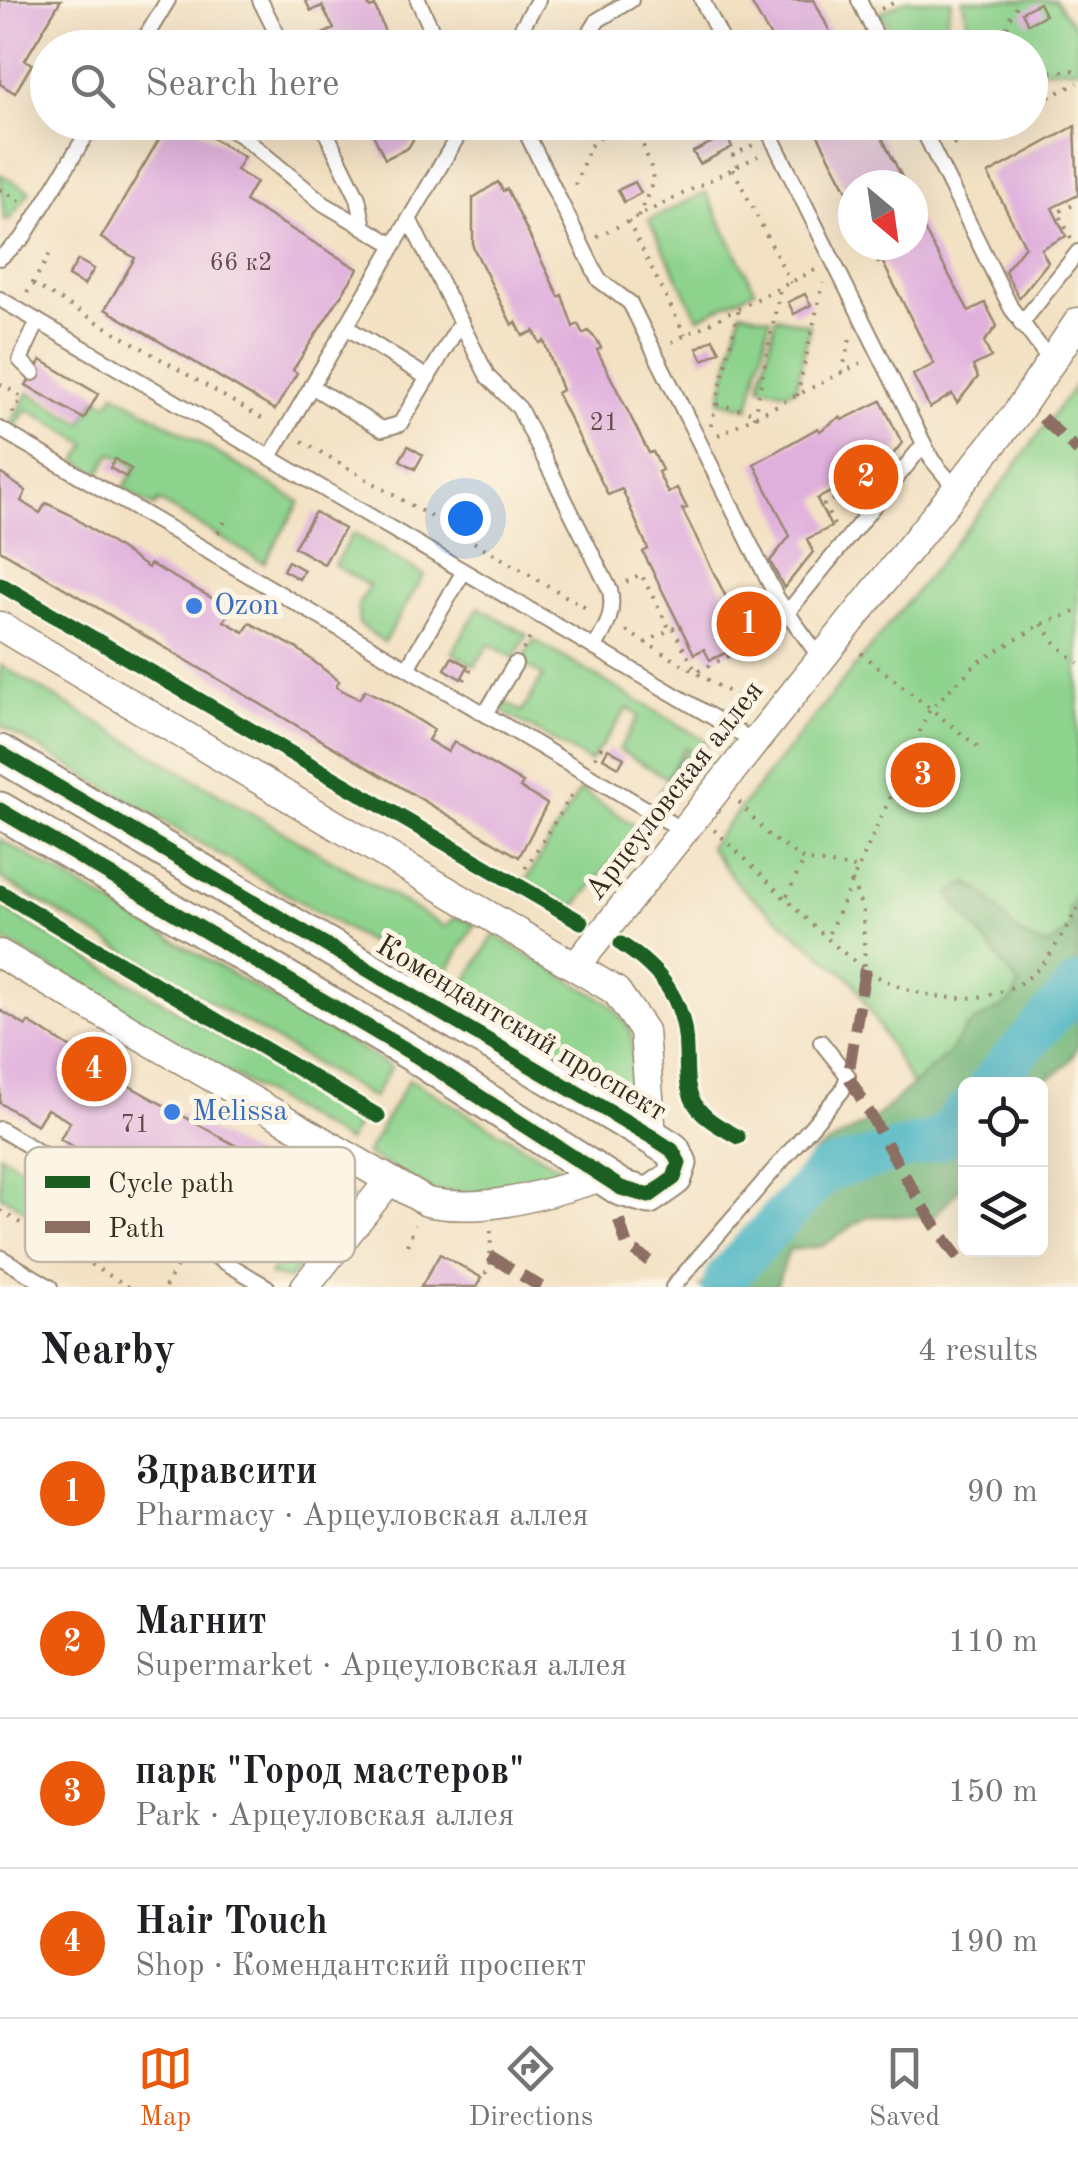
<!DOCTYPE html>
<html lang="en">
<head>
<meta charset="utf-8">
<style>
	:root { --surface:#fff; --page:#f2f2f2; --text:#202124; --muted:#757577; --line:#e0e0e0; --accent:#ea580c }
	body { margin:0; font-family:"Old Standard TT",serif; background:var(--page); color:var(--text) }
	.controls { position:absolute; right:30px; bottom:30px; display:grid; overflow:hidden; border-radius:15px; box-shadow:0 10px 40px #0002 }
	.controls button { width:90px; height:90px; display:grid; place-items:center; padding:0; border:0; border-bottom:2px solid var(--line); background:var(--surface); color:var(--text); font:50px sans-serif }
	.compass { position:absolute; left:838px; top:170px; width:90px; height:90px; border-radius:50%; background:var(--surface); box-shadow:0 10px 40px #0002; rotate:151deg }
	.you { position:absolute; left:465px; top:518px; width:35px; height:35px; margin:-25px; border:8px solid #fff; border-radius:50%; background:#1a73e8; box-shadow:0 0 0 15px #1a73e833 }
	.badge { display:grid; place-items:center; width:65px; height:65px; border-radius:50%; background:var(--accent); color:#fff; font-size:32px; font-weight:700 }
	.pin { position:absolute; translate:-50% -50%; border:5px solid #fff; box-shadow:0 2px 10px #0006 }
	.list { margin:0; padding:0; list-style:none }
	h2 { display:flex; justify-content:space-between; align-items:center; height:130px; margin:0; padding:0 40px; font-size:42px }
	h2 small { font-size:32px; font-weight:400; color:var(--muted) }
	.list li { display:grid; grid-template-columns:65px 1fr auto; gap:30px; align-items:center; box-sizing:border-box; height:150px; padding:0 40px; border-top:2px solid var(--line) }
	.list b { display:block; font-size:38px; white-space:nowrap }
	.list p { margin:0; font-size:32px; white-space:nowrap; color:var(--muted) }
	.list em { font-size:32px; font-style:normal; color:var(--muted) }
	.icon { flex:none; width:55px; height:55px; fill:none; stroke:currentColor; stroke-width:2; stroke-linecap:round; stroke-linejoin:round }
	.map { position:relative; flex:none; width:1078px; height:1287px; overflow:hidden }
	.search { position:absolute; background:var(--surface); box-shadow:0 10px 40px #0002; left:30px; right:30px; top:30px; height:110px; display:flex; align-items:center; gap:25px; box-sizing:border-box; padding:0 35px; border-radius:55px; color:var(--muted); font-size:38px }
	.sheet { height:730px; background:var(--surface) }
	nav { display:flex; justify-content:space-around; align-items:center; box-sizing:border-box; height:140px; border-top:2px solid var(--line); background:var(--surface); font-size:28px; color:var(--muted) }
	nav a { display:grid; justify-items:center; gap:5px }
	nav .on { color:var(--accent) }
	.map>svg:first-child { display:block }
	.green { fill:#8dd38d; stroke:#647e56; stroke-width:2.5 }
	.forest { fill:#72b578; stroke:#56704b; stroke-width:2.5 }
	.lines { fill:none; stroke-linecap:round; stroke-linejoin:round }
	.river { stroke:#46b3c2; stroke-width:42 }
	.building { fill:#e0b0dd }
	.service-casing { stroke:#978670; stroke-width:18 }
	.minor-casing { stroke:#978670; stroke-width:31 }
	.tertiary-casing { stroke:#978670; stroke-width:39 }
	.path { stroke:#978670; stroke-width:4; stroke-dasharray:2.5 8; stroke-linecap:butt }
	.service { stroke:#fff; stroke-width:14 }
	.minor { stroke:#fff; stroke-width:28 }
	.tertiary { stroke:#fff; stroke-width:35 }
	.quiet { stroke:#8d6e63; stroke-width:12; stroke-dasharray:25 12; stroke-linecap:butt }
	.cycleway-casing { stroke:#fcf5e5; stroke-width:21 }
	.cycleway { stroke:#1b5e20; stroke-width:15 }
	.shop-dot { fill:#3f7fe0; stroke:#fcf5e5; stroke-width:4 }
	.labels { text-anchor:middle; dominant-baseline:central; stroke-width:10; stroke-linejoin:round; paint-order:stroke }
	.number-label { font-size:25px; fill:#644c4e }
	.shop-label { font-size:30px; fill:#366cbe; stroke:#fcf5e5; text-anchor:start }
	.street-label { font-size:30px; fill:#3b2a1e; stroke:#fcf5e5 }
	.key { fill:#fcf5e5; stroke:#c2b8a9; stroke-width:2.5 }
	.key-label { font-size:28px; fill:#3b2a1e }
</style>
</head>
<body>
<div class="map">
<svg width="1078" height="1287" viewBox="0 0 1078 1287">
	<rect width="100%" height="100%" fill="#fcf5e5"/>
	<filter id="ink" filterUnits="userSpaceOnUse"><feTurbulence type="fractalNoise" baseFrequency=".01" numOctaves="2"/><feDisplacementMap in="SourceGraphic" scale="20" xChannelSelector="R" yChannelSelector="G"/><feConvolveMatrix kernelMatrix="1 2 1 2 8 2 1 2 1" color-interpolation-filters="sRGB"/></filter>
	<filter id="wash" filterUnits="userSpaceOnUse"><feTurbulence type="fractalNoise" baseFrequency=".0048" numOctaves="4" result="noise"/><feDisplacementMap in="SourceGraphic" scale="40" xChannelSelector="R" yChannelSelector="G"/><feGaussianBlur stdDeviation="2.25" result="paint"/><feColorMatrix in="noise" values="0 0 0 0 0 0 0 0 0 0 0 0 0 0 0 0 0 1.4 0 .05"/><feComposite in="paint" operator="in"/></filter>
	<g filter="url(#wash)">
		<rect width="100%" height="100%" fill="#f3e1c3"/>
		<path class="green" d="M906,0H952L943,32L931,47H909L878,14Z
			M962,0H1055L1078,31V68L1031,70L1030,48L966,47L967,17Z
			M0,174L30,191L10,219L4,221Z
			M706,192L755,290L698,318L649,220Z
			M741,311L770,318L749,408L720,401Z
			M776,317L810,325L796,388L787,392L760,386Z
			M1078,381V985L966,1084L942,1138L853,981L739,886L709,847L1000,487Z
			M29,392L82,423L97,398L108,404L115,393L300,502L264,563L158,501L154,507L123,489L136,467L112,453L99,474L77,461L87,444L27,409L16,426L11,422Z
			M353,533L424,575L384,642L359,624L358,605L369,586L334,565Z
			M479,607L527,635L514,658L489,644L475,666L452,652Z
			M534,640L706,741L705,749L671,792L658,794L689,748L685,747L667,778L619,750L639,716L628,708L590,762L500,710L505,702L522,712L543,676L521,663Z
			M0,665L445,927L455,917L475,924L440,984L0,725Z
			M580,790L639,828L575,907L525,882Z
			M0,839L391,1067L373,1098L0,878Z
			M0,906L361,1119L347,1142L0,938Z
			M494,935L609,1003L631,1030L637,1100L458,995Z
			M409,1079L568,1172L567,1174L492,1194L433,1191L366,1154Z
			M0,1154L118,1225L100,1255L0,1195Z
			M303,1167L354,1198L289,1279L270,1275L280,1256L269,1249L261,1262H248Z"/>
		<path class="forest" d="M966,883C1007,901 996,933 1049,946L1072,926L1068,909L1078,893V1043C1064,1093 1006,1084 966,1084L965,1183L934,1216H868L822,1246L789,1250L776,1287H700L815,1152L876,1117L948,1054L967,1027L1012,1001L1019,985L949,894Z"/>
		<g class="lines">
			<path class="river" d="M990,1084L1078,985
				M723,1287L727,1276L825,1171L942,1138L966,1111"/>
		</g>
		<g id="blocks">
			<path class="building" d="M0,0H61L25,60L32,64L15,93L0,84Z
				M305,0H366L370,8L375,6L391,48H329L323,34L334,29L322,6L311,11Z
				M814,0L831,34L822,38L827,48H771L773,41L750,1Z
				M1039,3L1045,15L1028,24L1022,12Z
				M169,122H185L244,157L236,170L256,182L245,201L358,269L293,370L297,373L275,410L105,309L135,258L101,238Z
				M367,122H415L419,130L408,148L385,159Z
				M811,122H874L906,185H853V202Z
				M1075,126L1078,195L1052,208L1066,236L1041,249L1048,262L1019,298L1005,271L1025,246L988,174Z
				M726,135L732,147L700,164L693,152Z
				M498,182L503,191L507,189L559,297L562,295L573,327L578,324L583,334L588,331L597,340L601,348L597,350L649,453L653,452L662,470L658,472L668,493L677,488L687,508L682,509L727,599L748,588L762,616L749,632L753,641L710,660L704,649L694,654L643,552L648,549L622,489L608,495L557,393L562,390L544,341L540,343L534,331L523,336L516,322L512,325L473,247V198Z
				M635,182L641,193L624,202L618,190Z
				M919,221L969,311L985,303L997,326L984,342L991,357L973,366L978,377L957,403L952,394L930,408L913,375L934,364L882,261L878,263L870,245H913V224Z
				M78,260L94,269L84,285L68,276Z
				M805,294L811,305L794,314L788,302Z
				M713,339L720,351L703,360L697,348Z
				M41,360L98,394L84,419L26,385Z
				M881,401L902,443L864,490L858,478L817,499L831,527L807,539L813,552L784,588L770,561L790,536L754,464L818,428L820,431L840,417L842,420Z
				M408,446L423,455L415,469L400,460Z
				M115,459L131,469L126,477L110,468Z
				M0,473L26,491L21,501L30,507L40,513L46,503L69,514L148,568L150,564L210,597L230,611L224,621L244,632L250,623L298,649L339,681L336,687L359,699L365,690L388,701L434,730L428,740L448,752L454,742L523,783L520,788L547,804L519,857L0,550Z
				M315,512L344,529L324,564L294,547Z
				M288,561L304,570L299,579L283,570Z
				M452,657L468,666L461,679L445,669Z
				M608,749L624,758L619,767L603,758Z
				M0,1010L26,1026L28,1022L90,1059L92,1065L274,1167L231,1239L186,1213L195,1197L172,1183L163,1199L60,1139L70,1122L51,1111L47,1109L37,1125L0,1103Z
				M440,1254L482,1278L477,1287H421Z"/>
		</g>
	</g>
	<g filter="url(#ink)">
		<use href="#blocks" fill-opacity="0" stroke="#978670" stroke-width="2.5"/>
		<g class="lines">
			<defs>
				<path id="service" d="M260,0L284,48
					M418,0L440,48
					M702,0L726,48
					M859,0L882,48
					M139,48L168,0
					M510,48L538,0
					M581,48L598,20L631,0
					M218,122L243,137L324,204L394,245
					M321,122L358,198L364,227
					M521,122L599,280L630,303L777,598L821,659
					M764,122L932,460L957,490
					M919,122L1011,308L1052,363
					M409,219L488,377L519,408L610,590C615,614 606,628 594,648
					M0,258L23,238L94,122
					M0,299L755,742
					M1021,324L1078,252
					M346,327L428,378
					M33,373L20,360L38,321
					M311,386L382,429L400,424L461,322
					M0,429L684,831
					M270,457L466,122
					M786,614L924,444
					M407,668L464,571
					M485,714L515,664
					M0,1129L267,1287
					M0,1257L50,1287
					M673,1287L842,1091L848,1076L821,1042"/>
				<path id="minor" d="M0,626L616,991L644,1031L652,1137
					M0,954L427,1202C488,1214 544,1194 602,1177
					M576,966L1014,417L1078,322
					M305,1287L388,1182"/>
				<path id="tertiary" d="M0,753L652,1137L672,1150L679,1163L674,1178L649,1196L621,1188L415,1055L0,810"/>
			</defs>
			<use href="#service" class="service-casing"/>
			<use href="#minor" class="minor-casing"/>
			<use href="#tertiary" class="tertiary-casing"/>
			<path class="path" d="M881,9L899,0
				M681,48L700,41
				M1004,48L1009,18L1021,0
				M1030,73L1078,70
				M1030,106L1078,83
				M635,122L632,132L652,139L658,122
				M737,122L746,130
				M656,129L674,122
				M268,136L276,122
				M953,145L998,122
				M738,166L733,155L753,145
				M733,169L791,283
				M575,185L590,146L620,122
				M0,189L22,202
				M638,217C657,173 657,182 639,135
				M628,221L685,335
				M597,237L758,156
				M1071,238L1058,212L1078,203
				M33,284L268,422
				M27,293L50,254
				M672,342L815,270
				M842,373L850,339
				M0,384L22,397L12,414
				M797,396L823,283
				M717,404L751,412
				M754,417L780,290
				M711,426L739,309
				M718,435L861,363
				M302,441L591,611
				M846,485L855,503
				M834,525L824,505L849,492
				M218,533L228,516
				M626,582L641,574L670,630
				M0,584L579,921
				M1042,624L1057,645L1078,663
				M626,631L742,700
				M645,643L673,628L696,672L757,642L755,638L768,622
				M523,650L533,633
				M861,653L978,747
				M464,680L472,667
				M595,758L605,741
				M739,802L770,837L804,860L856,868
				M714,830C762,872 813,932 865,969C912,1001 991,1013 1036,971C1053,955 1065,928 1078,908
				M852,881L863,911L865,969
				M514,886L575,790
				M0,892L378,1116
				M787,896L804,860
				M829,933L930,709L977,663L1042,624L1078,611
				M625,947C663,971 686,1003 686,1050C687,1068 685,1087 695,1103C705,1120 722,1128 738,1137
				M0,1211L129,1287
				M407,1245L415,1225
				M249,1254L305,1158
				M30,1255L69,1190
				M485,1274L490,1265L491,1231
				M165,1287L181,1259"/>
			<use href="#service" class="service"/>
			<use href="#minor" class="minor"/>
			<use href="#tertiary" class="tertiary"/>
			<path class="quiet" d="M1042,418L1078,451
				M865,969L848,1076C886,1139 918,1208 964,1265
				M619,1220L627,1246L649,1261
				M490,1256L541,1287"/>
			<defs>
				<path id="cycleway" d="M0,584L581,922
					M0,753L652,1137L672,1150L679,1163L674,1178L649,1196L621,1188L415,1055L0,810
					M0,892L378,1116
					M621,944C661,970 686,1001 686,1051C687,1070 685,1088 695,1104C705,1120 722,1128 738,1137"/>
			</defs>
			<use href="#cycleway" class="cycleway-casing"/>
			<use href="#cycleway" class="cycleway"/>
		</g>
	</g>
	<g class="shop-dot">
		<circle cx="194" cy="606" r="10"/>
		<circle cx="172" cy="1112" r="10"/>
	</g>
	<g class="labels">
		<g class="number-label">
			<text x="241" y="263">66 к2</text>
			<text x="604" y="423">21</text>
			<text x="135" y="1125">71</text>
		</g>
		<g class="shop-label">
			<text x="214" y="606">Ozon</text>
			<text x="192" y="1112">Melissa</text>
		</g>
		<g class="street-label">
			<text transform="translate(675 791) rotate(-52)">Арцеуловская аллея</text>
			<text transform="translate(521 1029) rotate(31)">Комендантский проспект</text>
		</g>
	</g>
	<rect x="25" y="1147" width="330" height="115" rx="15" class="key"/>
	<rect x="45" y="1176" width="45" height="12" fill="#1b5e20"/>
	<rect x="45" y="1221" width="45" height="12" fill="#8d6e63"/>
	<g class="key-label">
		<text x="108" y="1192">Cycle path</text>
		<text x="108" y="1237">Path</text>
	</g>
</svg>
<div class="controls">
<button><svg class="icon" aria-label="locate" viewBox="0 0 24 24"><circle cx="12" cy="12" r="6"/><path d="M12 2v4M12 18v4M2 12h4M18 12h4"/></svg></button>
<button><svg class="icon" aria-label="layers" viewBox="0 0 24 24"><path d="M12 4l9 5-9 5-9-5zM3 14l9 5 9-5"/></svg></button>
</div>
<svg class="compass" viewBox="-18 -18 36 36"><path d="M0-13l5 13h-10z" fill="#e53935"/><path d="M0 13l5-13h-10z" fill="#757577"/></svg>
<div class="you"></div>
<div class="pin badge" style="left:749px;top:624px">1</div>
<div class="pin badge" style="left:866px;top:477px">2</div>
<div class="pin badge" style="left:923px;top:775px">3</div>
<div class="pin badge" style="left:94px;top:1069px">4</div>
<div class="search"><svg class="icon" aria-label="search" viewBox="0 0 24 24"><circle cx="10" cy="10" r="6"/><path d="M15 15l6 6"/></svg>Search here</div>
</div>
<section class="sheet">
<h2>Nearby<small>4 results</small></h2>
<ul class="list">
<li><span class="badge">1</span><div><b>Здравсити</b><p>Pharmacy · Арцеуловская аллея</p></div><em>90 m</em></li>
<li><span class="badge">2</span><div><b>Магнит</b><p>Supermarket · Арцеуловская аллея</p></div><em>110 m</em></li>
<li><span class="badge">3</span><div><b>парк &quot;Город мастеров&quot;</b><p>Park · Арцеуловская аллея</p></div><em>150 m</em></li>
<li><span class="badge">4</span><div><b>Hair Touch</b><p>Shop · Комендантский проспект</p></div><em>190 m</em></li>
</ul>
</section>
<nav>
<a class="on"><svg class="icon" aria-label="map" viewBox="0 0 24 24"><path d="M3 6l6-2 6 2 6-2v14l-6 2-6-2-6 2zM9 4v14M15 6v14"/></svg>Map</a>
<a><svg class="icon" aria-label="directions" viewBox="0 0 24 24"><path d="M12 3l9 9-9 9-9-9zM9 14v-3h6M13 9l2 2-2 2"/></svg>Directions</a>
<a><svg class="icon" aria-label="saved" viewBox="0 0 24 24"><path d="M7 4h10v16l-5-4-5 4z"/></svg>Saved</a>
</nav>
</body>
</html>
